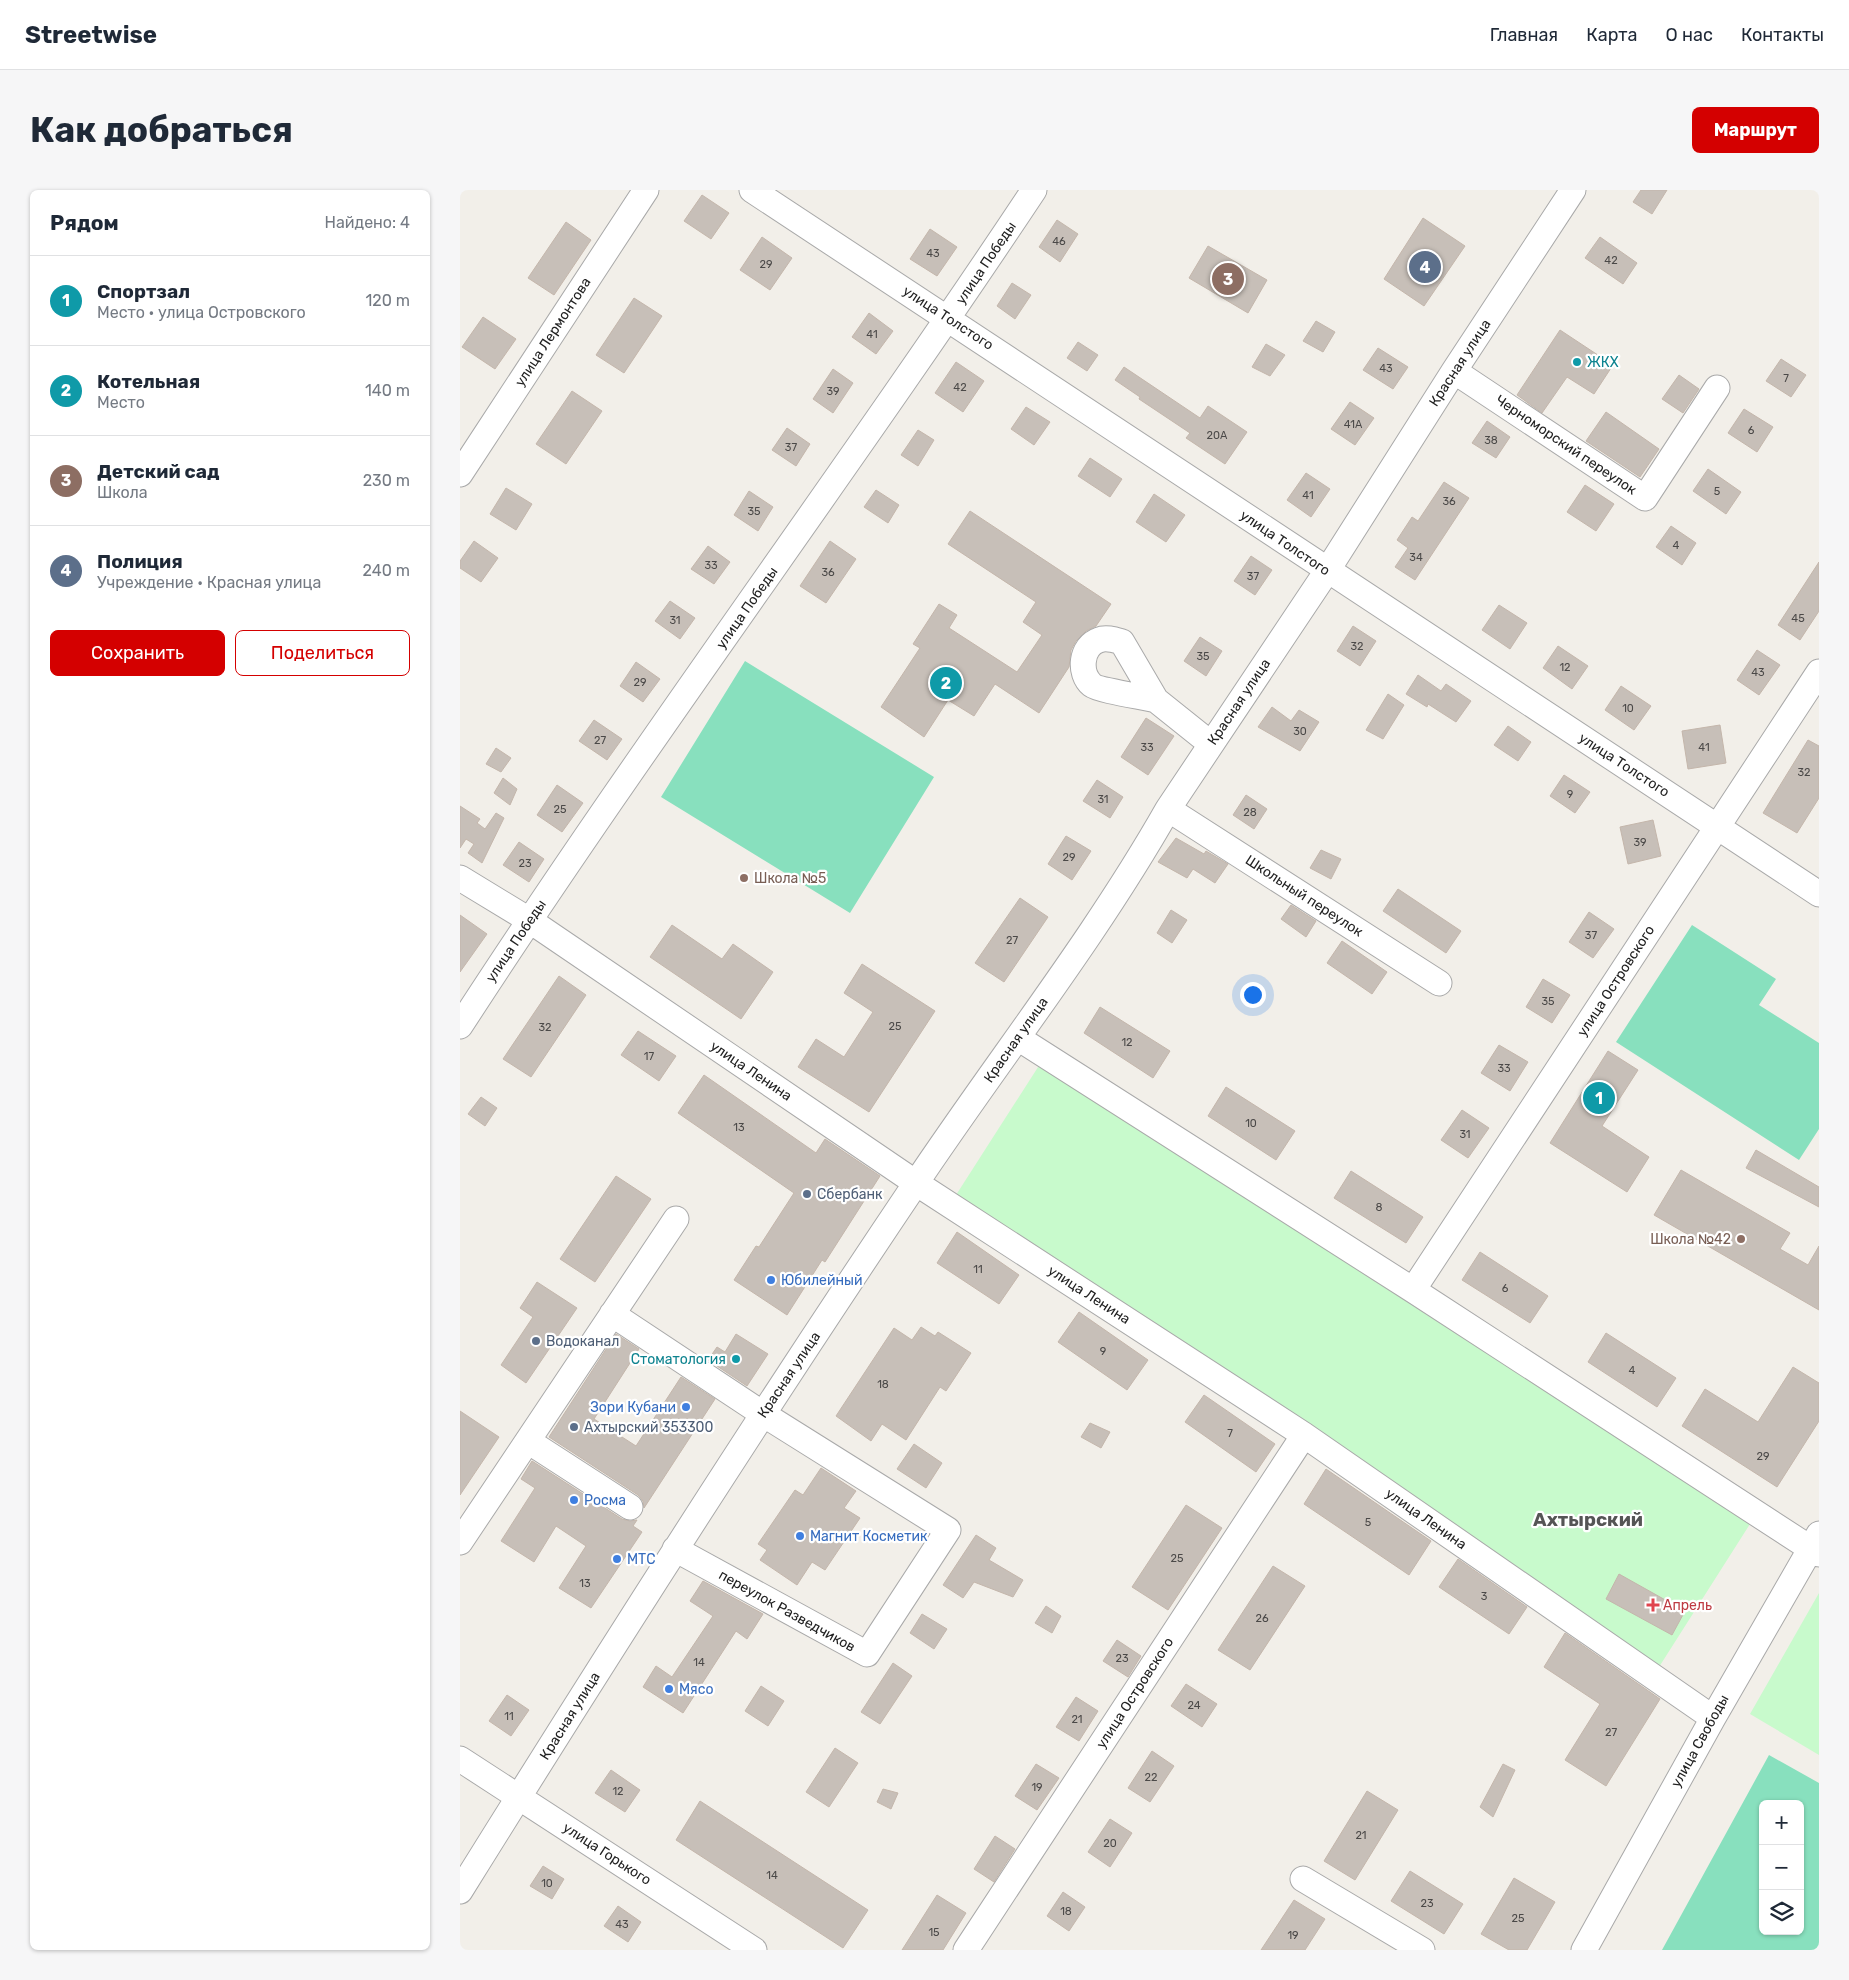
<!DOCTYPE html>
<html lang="ru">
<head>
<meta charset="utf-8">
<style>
	:root { --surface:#fff; --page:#f6f6f7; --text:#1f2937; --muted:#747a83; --line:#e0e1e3; --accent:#d40000 }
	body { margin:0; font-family:Rubik,sans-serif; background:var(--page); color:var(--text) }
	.controls { position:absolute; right:15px; bottom:15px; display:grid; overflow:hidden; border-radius:8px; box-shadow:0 1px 4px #0004 }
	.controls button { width:45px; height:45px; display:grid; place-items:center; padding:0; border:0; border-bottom:1px solid var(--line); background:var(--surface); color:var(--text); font:25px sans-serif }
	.you { position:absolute; left:792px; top:804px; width:18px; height:18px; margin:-12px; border:4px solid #fff; border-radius:50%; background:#1a73e8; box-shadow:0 0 0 8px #1a73e833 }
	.badge { display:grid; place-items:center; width:32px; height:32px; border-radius:50%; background:var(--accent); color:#fff; font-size:16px; font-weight:700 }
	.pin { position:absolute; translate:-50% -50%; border:2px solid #fff; box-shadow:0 1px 5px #0006 }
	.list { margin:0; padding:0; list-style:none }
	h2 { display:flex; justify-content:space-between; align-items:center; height:65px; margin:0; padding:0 20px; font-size:21px }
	h2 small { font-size:16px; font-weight:400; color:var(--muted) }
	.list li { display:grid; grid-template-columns:32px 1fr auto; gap:15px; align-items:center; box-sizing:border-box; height:90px; padding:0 20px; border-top:1px solid var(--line) }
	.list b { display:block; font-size:19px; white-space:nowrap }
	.list p { margin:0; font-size:16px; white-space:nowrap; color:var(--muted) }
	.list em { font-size:16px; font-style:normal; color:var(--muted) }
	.actions { display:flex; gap:10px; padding:15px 20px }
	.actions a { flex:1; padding:11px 0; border:1px solid var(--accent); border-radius:8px; text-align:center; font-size:18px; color:var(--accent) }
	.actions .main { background:var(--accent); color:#fff }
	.icon { flex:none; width:28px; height:28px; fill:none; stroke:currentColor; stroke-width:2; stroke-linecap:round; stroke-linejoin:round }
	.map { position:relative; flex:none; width:1359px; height:1760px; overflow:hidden; border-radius:8px }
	header { display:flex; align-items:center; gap:30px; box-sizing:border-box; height:70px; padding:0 25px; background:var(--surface); border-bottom:1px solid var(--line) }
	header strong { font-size:24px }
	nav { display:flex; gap:28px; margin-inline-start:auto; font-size:18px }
	.intro { display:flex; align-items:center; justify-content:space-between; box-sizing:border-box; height:120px; padding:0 30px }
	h1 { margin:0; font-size:35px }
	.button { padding:12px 22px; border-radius:8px; background:var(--accent); color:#fff; font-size:18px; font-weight:700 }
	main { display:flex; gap:30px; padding:0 30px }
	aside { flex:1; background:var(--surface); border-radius:8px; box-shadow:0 1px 4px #0004 }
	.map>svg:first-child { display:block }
	.park { fill:#c8facc }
	.pitch { fill:#88e0be; fill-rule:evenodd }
	.building { fill:#c7bfb8; stroke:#c4b6ab }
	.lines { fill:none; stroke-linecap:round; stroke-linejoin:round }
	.minor-casing { stroke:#a9a9a9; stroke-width:27 }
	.minor { stroke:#fff; stroke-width:25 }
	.culture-dot { fill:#0f9aa8; stroke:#fff; stroke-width:2 }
	.education-dot { fill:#8d6e63; stroke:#fff; stroke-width:2 }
	.service-dot { fill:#5c6f8a; stroke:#fff; stroke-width:2 }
	.shop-dot { fill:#3f7fe0; stroke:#fff; stroke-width:2 }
	.health-dot { fill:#e0444e; stroke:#fff; stroke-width:2 }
	.labels { text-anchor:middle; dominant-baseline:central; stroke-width:4.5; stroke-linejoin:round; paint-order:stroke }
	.number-label { font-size:11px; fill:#4b4948 }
	.street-label { font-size:14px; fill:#222; stroke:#fff }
	.culture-label { font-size:14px; fill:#0d838f; stroke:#fff; text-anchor:start }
	.education-label { font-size:14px; fill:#785e54; stroke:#fff; text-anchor:start }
	.service-label { font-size:14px; fill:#4e5e75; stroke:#fff; text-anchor:start }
	.shop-label { font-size:14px; fill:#366cbe; stroke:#fff; text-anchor:start }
	.health-label { font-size:14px; fill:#be3a42; stroke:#fff; text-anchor:start }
	.district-label { font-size:19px; font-weight:bold; fill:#555; stroke:#fff }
</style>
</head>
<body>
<header>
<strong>Streetwise</strong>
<nav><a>Главная</a><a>Карта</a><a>О нас</a><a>Контакты</a></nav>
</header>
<div class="intro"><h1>Как добраться</h1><a class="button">Маршрут</a></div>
<main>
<aside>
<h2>Рядом<small>Найдено: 4</small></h2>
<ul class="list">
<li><span class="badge" style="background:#0f9aa8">1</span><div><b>Спортзал</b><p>Место · улица Островского</p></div><em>120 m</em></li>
<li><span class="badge" style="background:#0f9aa8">2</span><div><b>Котельная</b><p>Место</p></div><em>140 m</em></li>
<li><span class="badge" style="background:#8d6e63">3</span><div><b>Детский сад</b><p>Школа</p></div><em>230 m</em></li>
<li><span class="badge" style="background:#5c6f8a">4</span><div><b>Полиция</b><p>Учреждение · Красная улица</p></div><em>240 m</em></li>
</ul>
<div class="actions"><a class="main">Сохранить</a><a>Поделиться</a></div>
</aside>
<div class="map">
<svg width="1359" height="1760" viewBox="0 0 1359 1760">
	<rect width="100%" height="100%" fill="#f2efe9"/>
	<path class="park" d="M580,874L1290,1334L1199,1477L496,1005Z
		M1359,1403V1565L1290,1524Z"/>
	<path class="pitch" d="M285,471L474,587L390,723L201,607Z
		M1232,735L1316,789L1299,815L1359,853V939L1339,970L1156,852Z
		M1309,1565L1359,1593V1760H1202ZM1303,1614H1340V1741H1303Z"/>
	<path class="building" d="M1181,0H1207L1192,24L1173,12Z
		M242,5L269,23L251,49L224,31Z
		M963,28L1005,56L964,116L924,89Z
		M597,30L618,44L600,72L579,57Z
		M106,32L131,50L94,105L68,88Z
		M470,39L497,57L477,86L450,69Z
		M302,47L332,68L310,100L280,80Z
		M1140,47L1177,73L1163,94L1125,68Z
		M748,56L807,90L788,123L729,88Z
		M552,93L571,105L555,129L537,116Z
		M174,108L202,126L164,183L136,165Z
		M409,123L433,141L416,164L392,147Z
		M23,127L56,149L35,179L2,157Z
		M856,131L875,142L863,162L843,151Z
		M1100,140L1153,175L1134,204L1107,187L1082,223L1057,205Z
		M618,152L638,165L627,181L607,168Z
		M806,154L825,165L810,186L792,177Z
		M918,158L948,177L933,199L903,180Z
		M1321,169L1346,185L1331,207L1306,191Z
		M496,172L524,191L503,222L475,203Z
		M664,177L740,228L748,216L787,242L765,274L726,248L730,243L679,209L680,207L655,190Z
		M373,179L393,193L373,223L353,209Z
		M1219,185L1239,199L1223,223L1202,209Z
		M112,201L142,221L106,274L76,254Z
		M890,212L914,228L895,255L871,239Z
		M566,217L590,232L574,255L551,239Z
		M1284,219L1313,237L1297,262L1268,243Z
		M1146,222L1199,259L1180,287L1126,251Z
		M1027,231L1050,247L1036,268L1012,253Z
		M327,238L350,254L336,276L312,260Z
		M458,240L474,250L458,276L441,265Z
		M630,268L662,289L650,307L618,286Z
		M1248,279L1281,302L1266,324L1233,301Z
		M846,283L870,299L851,327L827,310Z
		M984,292L1009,308L955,390L935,377L948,358L937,350L952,327L958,331Z
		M1125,295L1154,314L1136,341L1107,322Z
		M46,298L72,314L56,340L30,324Z
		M416,300L439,315L428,333L404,317Z
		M289,301L313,317L298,341L274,325Z
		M694,304L725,325L706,352L676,332Z
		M510,321L651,414L636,436L626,441L616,451L611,460L609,477L579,523L535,494L514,526L488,510L464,547L421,517L460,458L453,454L479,414L497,425L489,438L557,482L582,445L563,432L576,412L488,354Z
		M1211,336L1236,353L1222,375L1196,357Z
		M14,351L38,368L21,392L0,378V371Z
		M370,351L396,369L366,413L340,396Z
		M248,356L270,372L254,394L231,379Z
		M791,366L812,380L795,405L774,391Z
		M1359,372V421L1340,450L1318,435Z
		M210,411L235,428L220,449L195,431Z
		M1039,415L1067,433L1050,459L1022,440Z
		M893,436L916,451L900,476L877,461Z
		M740,447L762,461L746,486L724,471Z
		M1098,456L1128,476L1112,499L1083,478Z
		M1297,460L1320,475L1299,505L1277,490Z
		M176,472L200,489L183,512L160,496Z
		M958,485L981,501L986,494L1011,511L996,532L968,514L967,517L946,504Z
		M1161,496L1191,516L1174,540L1145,520Z
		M928,504L944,515L923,549L906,540Z
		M812,517L831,531L839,520L859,532L840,561L798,537Z
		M686,528L714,546L688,585L661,567Z
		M134,530L162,549L147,570L119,551Z
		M1260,535L1266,573L1228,579L1222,541Z
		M1048,536L1071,552L1058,571L1034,555Z
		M1348,550L1359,556V608L1337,643L1303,623Z
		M36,558L51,568L41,582L26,574Z
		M1104,585L1130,602L1115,623L1090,606Z
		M43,588L57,599L50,615L34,603Z
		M637,590L663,607L650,628L623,611Z
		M97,595L123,613L102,642L77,625Z
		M786,605L807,619L794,639L773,625Z
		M0,616L20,629L17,633L25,639L36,623L44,628L22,673L8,663L14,654L6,649L0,658Z
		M1193,630L1201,666L1168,674L1160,637Z
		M606,646L631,661L612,690L588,674Z
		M716,648L744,664L746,661L768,674L755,693L733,679L727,688L698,672Z
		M59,652L84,669L69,692L43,675Z
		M861,660L881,669L871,689L850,678Z
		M938,699L1001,741L986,763L923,721Z
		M560,708L588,727L544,792L515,773Z
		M831,715L856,731L846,747L821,729Z
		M711,720L727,730L712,753L697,743Z
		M1129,722L1154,739L1133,768L1109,752Z
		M0,725L27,744L0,782Z
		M212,735L262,769L273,754L313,782L281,829L190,767Z
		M882,751L927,782L912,804L867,773Z
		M402,774L475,821L409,922L338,877L356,849L384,867L413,822L384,803Z
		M99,786L126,805L71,887L43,869Z
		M1083,789L1110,805L1092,833L1066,817Z
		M640,817L710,861L693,888L624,843Z
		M178,841L216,866L199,891L161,865Z
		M1039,855L1068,872L1050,901L1021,883Z
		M1148,861L1178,880L1142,936L1189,967L1167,1002L1090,953Z
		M244,885L356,963L365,949L420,986L365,1072L362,1070L327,1125L274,1090L296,1056L299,1057L334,1003L218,923Z
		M766,897L835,941L816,970L748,926Z
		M21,907L37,918L25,936L8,924Z
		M1002,920L1029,938L1008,968L981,950Z
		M1296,960L1359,997V1017L1286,978Z
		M1221,980L1330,1043L1320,1059L1348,1075L1359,1056V1120L1194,1025Z
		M891,981L963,1027L946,1053L874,1008Z
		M156,986L191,1009L135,1092L100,1069Z
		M497,1042L559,1085L539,1114L477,1073Z
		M1020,1062L1088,1106L1070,1133L1002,1090Z
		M77,1092L117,1118L66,1193L41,1175L73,1127L60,1118Z
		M619,1122L688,1170L667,1200L598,1152Z
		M461,1137L475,1146L478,1142L511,1163L486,1201L480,1197L446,1250L422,1234L411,1251L376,1226L434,1138L452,1150Z
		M1146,1143L1216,1188L1197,1217L1128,1172Z
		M156,1144L179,1159L134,1229L176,1256L221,1187L255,1209L184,1318L183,1311L178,1305L89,1247Z
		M276,1144L308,1164L287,1196L248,1170L257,1157L265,1162Z
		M1333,1177L1359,1193V1231L1317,1297L1222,1236L1245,1199L1298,1232Z
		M744,1205L815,1254L796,1282L725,1232Z
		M0,1221L39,1247L0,1305Z
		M630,1233L650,1242L641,1258L621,1247Z
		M454,1254L482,1273L466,1298L437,1279Z
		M72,1271L162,1329L170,1331L177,1330L173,1336L182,1342L131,1418L99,1398L126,1356L96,1336L74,1372L41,1351L75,1298L61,1289Z
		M361,1278L396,1301L384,1318L400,1328L365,1380L352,1372L337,1395L300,1370L307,1360L298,1354L335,1300L343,1305Z
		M866,1279L971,1351L949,1385L844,1314Z
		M726,1315L762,1338L708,1420L672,1397Z
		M516,1345L536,1358L529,1370L563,1390L553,1407L514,1392L503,1408L483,1395Z
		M998,1369L1067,1417L1049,1444L979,1397Z
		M813,1376L845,1396L790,1480L758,1460Z
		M1159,1384L1225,1421L1212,1445L1146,1409Z
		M243,1391L303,1424L287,1449L276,1441L223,1523L183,1497L196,1476L212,1487L253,1426L230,1411Z
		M586,1416L601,1426L592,1443L575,1433Z
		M462,1424L487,1439L474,1459L450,1443Z
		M1105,1443L1200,1509L1146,1596L1105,1570L1140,1514L1084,1477Z
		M657,1450L681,1466L668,1487L643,1471Z
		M433,1473L452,1486L420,1534L401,1522Z
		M726,1494L757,1514L742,1537L711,1516Z
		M301,1496L324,1511L308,1536L285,1521Z
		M47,1505L69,1520L51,1546L29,1531Z
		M616,1507L638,1521L619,1551L596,1537Z
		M375,1558L398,1573L369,1617L346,1602Z
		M692,1561L714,1576L690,1612L668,1598Z
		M576,1574L599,1588L577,1620L555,1606Z
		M1043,1574L1055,1580L1033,1627L1020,1617Z
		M151,1580L180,1600L165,1622L135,1603Z
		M423,1599L438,1603L431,1619L417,1612Z
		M907,1601L938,1620L895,1690L864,1671Z
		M240,1611L408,1720L383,1758L216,1650Z
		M650,1629L672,1643L650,1677L628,1662Z
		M535,1646L555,1659L534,1692L514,1679Z
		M83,1676L104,1689L92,1709L70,1696Z
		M950,1681L1003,1714L984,1744L931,1711Z
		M1054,1688L1095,1712L1067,1760H1049L1021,1744Z
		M603,1702L625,1717L609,1741L587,1726Z
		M477,1705L506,1723L483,1760H442Z
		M834,1710L865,1729L845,1760H801Z
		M158,1716L181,1732L168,1752L144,1736Z"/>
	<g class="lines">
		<defs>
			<path id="minor" d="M292,0L1359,704
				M994,181L1185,308L1257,198
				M0,284L186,0
				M696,510C684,507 638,500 632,495C618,483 621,456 639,450C646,447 655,450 662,452L696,510L751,554
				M708,619L979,793
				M0,688L69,730L456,993L844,1245L1253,1528
				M0,836C184,552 387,282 574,0
				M558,848L953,1100L1359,1364
				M953,1100L1359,482
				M152,1124L303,1224L488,1340L407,1464L215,1359
				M68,1251L170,1317
				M0,1352L216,1029
				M0,1569L294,1760
				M843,1689L962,1760
				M0,1701C148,1463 298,1228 454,996C538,870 633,751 708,619L867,381L994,181L1113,0
				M506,1760L844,1245
				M1124,1760L1253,1528L1359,1344"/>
		</defs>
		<use href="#minor" class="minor-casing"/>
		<use href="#minor" class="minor"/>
	</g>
	<g class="culture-dot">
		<circle cx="1117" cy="172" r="5"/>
		<circle cx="276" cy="1169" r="5"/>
	</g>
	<g class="education-dot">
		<circle cx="284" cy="688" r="5"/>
		<circle cx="1281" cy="1049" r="5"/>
	</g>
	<g class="service-dot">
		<circle cx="347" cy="1004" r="5"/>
		<circle cx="76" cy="1151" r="5"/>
		<circle cx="114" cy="1237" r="5"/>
	</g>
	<g class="shop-dot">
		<circle cx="311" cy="1090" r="5"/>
		<circle cx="226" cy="1217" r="5"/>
		<circle cx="114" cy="1310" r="5"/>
		<circle cx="340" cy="1346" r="5"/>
		<circle cx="157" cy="1369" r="5"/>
		<circle cx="209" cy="1499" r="5"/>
	</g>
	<path class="health-dot" d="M1190.5 1407.5h5v5h5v5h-5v5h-5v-5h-5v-5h5z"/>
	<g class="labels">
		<g class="number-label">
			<text x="599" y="51">46</text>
			<text x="473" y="63">43</text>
			<text x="1151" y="70">42</text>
			<text x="306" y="74">29</text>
			<text x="412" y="144">41</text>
			<text x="926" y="178">43</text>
			<text x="1326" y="188">7</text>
			<text x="500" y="197">42</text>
			<text x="373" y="201">39</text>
			<text x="893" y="234">41А</text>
			<text x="1291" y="240">6</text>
			<text x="757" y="245">20А</text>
			<text x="1031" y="250">38</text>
			<text x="331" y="257">37</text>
			<text x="1257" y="301">5</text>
			<text x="848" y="305">41</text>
			<text x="989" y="311">36</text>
			<text x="294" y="321">35</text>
			<text x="1216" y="355">4</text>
			<text x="956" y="367">34</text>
			<text x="251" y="375">33</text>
			<text x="368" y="382">36</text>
			<text x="793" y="386">37</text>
			<text x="1338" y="428">45</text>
			<text x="215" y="430">31</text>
			<text x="897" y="456">32</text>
			<text x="743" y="466">35</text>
			<text x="1105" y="477">12</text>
			<text x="1298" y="482">43</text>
			<text x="180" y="492">29</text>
			<text x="1168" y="518">10</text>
			<text x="840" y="541">30</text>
			<text x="140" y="550">27</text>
			<text x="687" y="557">33</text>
			<text x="1244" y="557">41</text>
			<text x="1344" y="582">32</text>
			<text x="1110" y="604">9</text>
			<text x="643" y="609">31</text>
			<text x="100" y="619">25</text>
			<text x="790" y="622">28</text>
			<text x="1180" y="652">39</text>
			<text x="609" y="667">29</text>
			<text x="65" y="673">23</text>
			<text x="1131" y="745">37</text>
			<text x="552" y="750">27</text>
			<text x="1088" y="811">35</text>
			<text x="435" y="836">25</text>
			<text x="85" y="837">32</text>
			<text x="667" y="852">12</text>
			<text x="189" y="866">17</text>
			<text x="1044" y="878">33</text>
			<text x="791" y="933">10</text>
			<text x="279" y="937">13</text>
			<text x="1005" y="944">31</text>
			<text x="919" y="1017">8</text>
			<text x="518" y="1079">11</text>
			<text x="1045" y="1098">6</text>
			<text x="643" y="1161">9</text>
			<text x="1172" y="1180">4</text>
			<text x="423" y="1194">18</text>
			<text x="770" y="1243">7</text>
			<text x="1303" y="1266">29</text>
			<text x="908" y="1332">5</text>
			<text x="717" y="1368">25</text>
			<text x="125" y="1393">13</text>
			<text x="1024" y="1406">3</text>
			<text x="802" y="1428">26</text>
			<text x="662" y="1468">23</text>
			<text x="239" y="1472">14</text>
			<text x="734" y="1515">24</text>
			<text x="49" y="1526">11</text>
			<text x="617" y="1529">21</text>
			<text x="1151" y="1542">27</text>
			<text x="691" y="1587">22</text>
			<text x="577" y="1597">19</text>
			<text x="158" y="1601">12</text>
			<text x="901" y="1645">21</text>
			<text x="650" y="1653">20</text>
			<text x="312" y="1685">14</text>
			<text x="87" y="1693">10</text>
			<text x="967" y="1713">23</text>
			<text x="606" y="1721">18</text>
			<text x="1058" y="1728">25</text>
			<text x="162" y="1734">43</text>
			<text x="474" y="1742">15</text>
			<text x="833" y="1745">19</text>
		</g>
		<g class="street-label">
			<text transform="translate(526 73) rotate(-56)">улица Победы</text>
			<text transform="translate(488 128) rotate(33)">улица Толстого</text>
			<text transform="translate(93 142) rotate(-57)">улица Лермонтова</text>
			<text transform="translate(1000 173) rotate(-57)">Красная улица</text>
			<text transform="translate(1106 255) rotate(34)">Черноморский переулок</text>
			<text transform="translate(825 353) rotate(34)">улица Толстого</text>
			<text transform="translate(287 418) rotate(-55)">улица Победы</text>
			<text transform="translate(779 512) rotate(-56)">Красная улица</text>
			<text transform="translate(1164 575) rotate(33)">улица Толстого</text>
			<text transform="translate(844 706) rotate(33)">Школьный переулок</text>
			<text transform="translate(56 751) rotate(-56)">улица Победы</text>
			<text transform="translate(1156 791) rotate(-57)">улица Островского</text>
			<text transform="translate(556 850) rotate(-55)">Красная улица</text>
			<text transform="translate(291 881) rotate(34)">улица Ленина</text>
			<text transform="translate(629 1105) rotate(33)">улица Ленина</text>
			<text transform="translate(329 1185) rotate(-56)">Красная улица</text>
			<text transform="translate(966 1329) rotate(35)">улица Ленина</text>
			<text transform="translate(327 1421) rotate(29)">переулок Разведчиков</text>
			<text transform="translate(675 1503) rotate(-57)">улица Островского</text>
			<text transform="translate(110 1526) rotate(-58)">Красная улица</text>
			<text transform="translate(1240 1551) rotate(-61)">улица Свободы</text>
			<text transform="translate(147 1664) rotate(33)">улица Горького</text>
		</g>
		<g class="culture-label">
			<text x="1127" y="172">ЖКХ</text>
			<text x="266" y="1169" text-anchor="end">Стоматология</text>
		</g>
		<g class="education-label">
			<text x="294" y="688">Школа №5</text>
			<text x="1271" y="1049" text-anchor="end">Школа №42</text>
		</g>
		<g class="service-label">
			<text x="357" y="1004">Сбербанк</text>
			<text x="86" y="1151">Водоканал</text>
			<text x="124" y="1237">Ахтырский 353300</text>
		</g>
		<g class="shop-label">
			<text x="321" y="1090">Юбилейный</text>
			<text x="216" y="1217" text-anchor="end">Зори Кубани</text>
			<text x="124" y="1310">Росма</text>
			<text x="350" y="1346">Магнит Косметик</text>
			<text x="167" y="1369">МТС</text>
			<text x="219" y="1499">Мясо</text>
		</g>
		<g class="health-label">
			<text x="1203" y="1415">Апрель</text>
		</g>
		<g class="district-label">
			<text x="1128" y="1329">Ахтырский</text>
		</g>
	</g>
</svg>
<div class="controls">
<button>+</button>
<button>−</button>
<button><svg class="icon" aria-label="layers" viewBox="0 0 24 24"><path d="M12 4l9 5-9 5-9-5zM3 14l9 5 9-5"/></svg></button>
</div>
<div class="you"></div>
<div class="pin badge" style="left:1139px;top:908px;background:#0f9aa8">1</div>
<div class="pin badge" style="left:486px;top:493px;background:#0f9aa8">2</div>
<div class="pin badge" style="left:768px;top:89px;background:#8d6e63">3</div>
<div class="pin badge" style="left:965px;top:77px;background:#5c6f8a">4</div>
</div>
</main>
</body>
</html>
